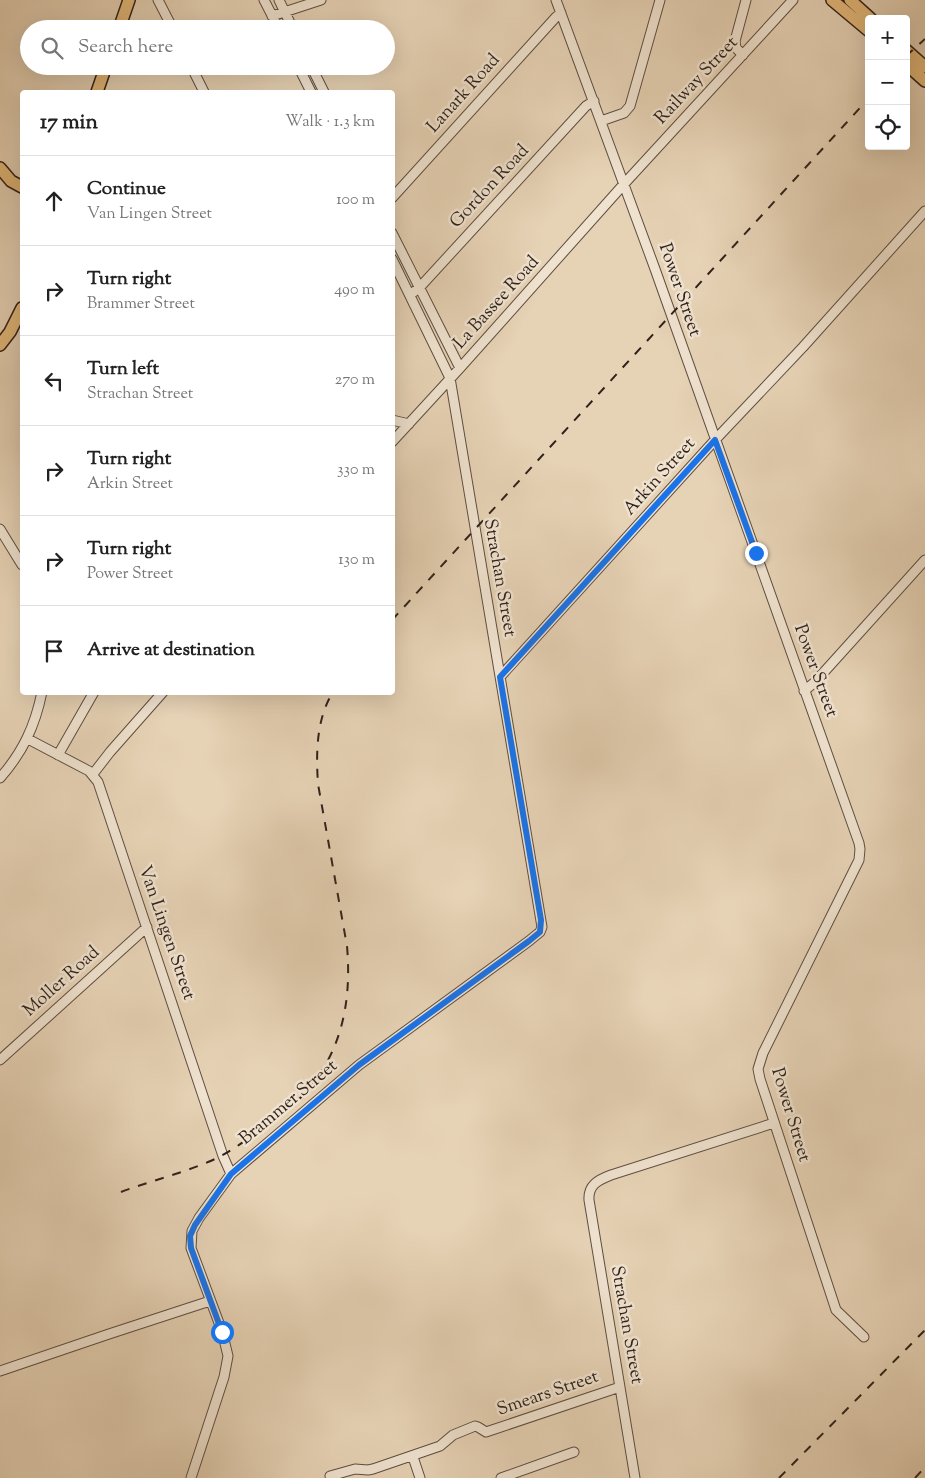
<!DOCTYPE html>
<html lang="en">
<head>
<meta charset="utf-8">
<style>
	:root { --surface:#fff; --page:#f2f2f2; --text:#222; --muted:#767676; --line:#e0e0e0 }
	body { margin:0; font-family:"Sorts Mill Goudy",serif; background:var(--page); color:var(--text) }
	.controls { position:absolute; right:15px; top:15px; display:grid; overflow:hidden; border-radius:5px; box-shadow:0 5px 20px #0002 }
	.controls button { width:45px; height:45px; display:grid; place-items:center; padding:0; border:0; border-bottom:1px solid var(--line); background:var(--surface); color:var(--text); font:25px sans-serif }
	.stop { position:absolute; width:15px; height:15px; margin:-11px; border:4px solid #1a73e8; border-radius:50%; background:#fff }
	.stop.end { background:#1a73e8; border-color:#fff; box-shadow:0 1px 5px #0008 }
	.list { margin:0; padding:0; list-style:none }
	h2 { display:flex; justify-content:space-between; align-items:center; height:65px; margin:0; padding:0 20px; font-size:21px }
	h2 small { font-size:16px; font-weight:400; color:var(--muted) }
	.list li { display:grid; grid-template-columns:32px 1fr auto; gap:15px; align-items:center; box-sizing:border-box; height:90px; padding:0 20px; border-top:1px solid var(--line) }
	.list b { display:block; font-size:19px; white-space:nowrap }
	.list p { margin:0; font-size:16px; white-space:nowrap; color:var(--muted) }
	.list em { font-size:16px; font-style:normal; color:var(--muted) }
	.icon { flex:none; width:28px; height:28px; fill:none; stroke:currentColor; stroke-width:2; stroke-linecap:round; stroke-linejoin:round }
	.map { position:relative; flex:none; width:925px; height:1478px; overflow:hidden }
	.search { position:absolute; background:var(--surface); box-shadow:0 5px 20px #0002; left:20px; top:20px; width:375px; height:55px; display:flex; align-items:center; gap:12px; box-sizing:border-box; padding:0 18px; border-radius:28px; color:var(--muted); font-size:19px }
	.panel { position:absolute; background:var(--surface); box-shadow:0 5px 20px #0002; left:20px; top:90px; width:375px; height:605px; border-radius:5px }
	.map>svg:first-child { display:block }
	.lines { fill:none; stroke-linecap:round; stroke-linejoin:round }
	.minor-casing { stroke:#5e4e42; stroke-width:11 }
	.major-casing { stroke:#30221b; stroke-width:14 }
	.minor { stroke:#efe2cf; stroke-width:9 }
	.major { stroke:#e3b97a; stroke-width:11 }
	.rail { stroke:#30221b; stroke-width:2; stroke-dasharray:9 9; stroke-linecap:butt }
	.route { stroke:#1a73e8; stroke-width:6 }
	.labels { text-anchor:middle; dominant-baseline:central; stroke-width:5; stroke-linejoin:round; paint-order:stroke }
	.street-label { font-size:18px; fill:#30221b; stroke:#efe2cf }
</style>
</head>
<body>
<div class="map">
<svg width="925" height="1478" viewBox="0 0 925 1478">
	<rect width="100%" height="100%" fill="#e6d2b5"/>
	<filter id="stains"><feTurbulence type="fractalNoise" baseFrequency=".004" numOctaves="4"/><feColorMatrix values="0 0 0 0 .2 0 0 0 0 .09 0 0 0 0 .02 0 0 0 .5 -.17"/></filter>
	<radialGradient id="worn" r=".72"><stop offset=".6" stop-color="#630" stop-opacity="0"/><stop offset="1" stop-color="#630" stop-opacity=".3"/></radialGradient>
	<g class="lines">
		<defs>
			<path id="minor" d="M158,0L173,29
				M264,0L279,29
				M279,0L293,29
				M556,0L655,269L859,843L860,849L859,860L763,1053L758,1069L760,1079L836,1310L864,1337
				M272,16L321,0
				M119,28L172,25
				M743,55L736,48L735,41L746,0
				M191,66L204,92
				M298,66L311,92
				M311,66L324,92
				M601,121L624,113L630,106L660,0
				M392,198L556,17L561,13
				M392,233L460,368
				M410,295L420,287L586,106L594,101
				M392,420L409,424
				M392,442L460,368L624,184L793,0
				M0,529L22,565
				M500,677L715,440L803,347L925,211
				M804,691L815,682L925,560
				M28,739L89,771L98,782L223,1156L231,1174
				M58,755L94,692
				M93,774L110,752L163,692
				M0,778C23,752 35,726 42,692
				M0,1060L147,927
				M0,1371L109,1334L210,1301
				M413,1457L420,1478
				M330,1476L355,1469L368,1470L373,1469L440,1446L453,1435L475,1426L478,1427L486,1432L492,1430L620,1387
				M191,1478L224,1377L228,1356L222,1331L191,1248L192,1231L199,1218L231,1174L359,1065L529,941L540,932L542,927L450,378L392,259
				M501,1478L574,1452
				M635,1478L589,1200C588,1185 598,1180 611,1175L774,1123"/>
			<path id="major" d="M832,0L869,31
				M850,0L871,19
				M119,29L129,0
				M906,50L925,67
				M906,64L925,81
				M97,92L106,66
				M0,168L11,181L22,187
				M0,345L10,332L22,308"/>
		</defs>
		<use href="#minor" class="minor-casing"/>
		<use href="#major" class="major-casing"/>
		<use href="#minor" class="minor"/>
		<use href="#major" class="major"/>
		<path class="rail" d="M906,56L925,39
			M392,620L869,98
			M121,1192C150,1181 180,1174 208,1162C228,1154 245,1141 262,1128C275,1119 288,1111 298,1100C341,1058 352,1004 347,946L318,784C316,754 316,719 333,692
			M779,1478L925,1330
			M915,1478L925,1467"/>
	</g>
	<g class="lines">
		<path class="route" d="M222,1332L191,1248L190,1236L195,1225L231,1174L359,1065L529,941L540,932L541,920L500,677L715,440L756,553"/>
	</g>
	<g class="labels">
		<g class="street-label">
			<text transform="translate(697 81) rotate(-47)">Railway Street</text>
			<text transform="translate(464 94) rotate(-48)">Lanark Road</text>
			<text transform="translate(490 187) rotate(-47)">Gordon Road</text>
			<text transform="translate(679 290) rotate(71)">Power Street</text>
			<text transform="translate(497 303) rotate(-48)">La Bassee Road</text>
			<text transform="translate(660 477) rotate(-48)">Arkin Street</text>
			<text transform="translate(499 578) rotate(80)">Strachan Street</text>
			<text transform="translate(815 671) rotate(70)">Power Street</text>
			<text transform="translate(166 933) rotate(71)">Van Lingen Street</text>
			<text transform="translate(62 982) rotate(-42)">Moller Road</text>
			<text transform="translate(289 1103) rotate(-40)">Brammer Street</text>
			<text transform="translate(790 1115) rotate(73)">Power Street</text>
			<text transform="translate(626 1325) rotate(80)">Strachan Street</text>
			<text transform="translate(548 1394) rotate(-19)">Smears Street</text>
		</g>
	</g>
	<rect width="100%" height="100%" filter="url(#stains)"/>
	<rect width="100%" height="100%" fill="url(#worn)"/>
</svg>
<div class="controls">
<button>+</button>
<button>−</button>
<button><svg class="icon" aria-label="locate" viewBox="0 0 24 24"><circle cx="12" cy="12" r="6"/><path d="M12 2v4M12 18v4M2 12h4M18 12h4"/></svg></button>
</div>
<div class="stop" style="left:222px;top:1332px"></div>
<div class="stop end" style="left:756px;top:553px"></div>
<div class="search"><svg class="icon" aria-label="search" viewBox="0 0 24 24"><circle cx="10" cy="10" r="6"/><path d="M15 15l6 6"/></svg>Search here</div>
<section class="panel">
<h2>17 min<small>Walk · 1.3 km</small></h2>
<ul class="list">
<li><svg class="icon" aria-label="ahead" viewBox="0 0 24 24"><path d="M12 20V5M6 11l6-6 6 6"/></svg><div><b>Continue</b><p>Van Lingen Street</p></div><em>100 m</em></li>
<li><svg class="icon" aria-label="right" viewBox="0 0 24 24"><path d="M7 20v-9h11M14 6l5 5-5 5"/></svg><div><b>Turn right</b><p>Brammer Street</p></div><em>490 m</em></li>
<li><svg class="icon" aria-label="left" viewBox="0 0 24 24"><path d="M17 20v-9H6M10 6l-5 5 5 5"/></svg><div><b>Turn left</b><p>Strachan Street</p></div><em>270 m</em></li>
<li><svg class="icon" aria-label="right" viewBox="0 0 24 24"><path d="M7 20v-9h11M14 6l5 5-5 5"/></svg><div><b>Turn right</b><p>Arkin Street</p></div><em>330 m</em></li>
<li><svg class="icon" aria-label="right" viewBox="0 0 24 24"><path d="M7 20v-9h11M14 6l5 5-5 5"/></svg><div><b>Turn right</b><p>Power Street</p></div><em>130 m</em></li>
<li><svg class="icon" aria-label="arrive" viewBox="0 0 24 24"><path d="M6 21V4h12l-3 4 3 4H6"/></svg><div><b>Arrive at destination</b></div></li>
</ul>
</section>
</div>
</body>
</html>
